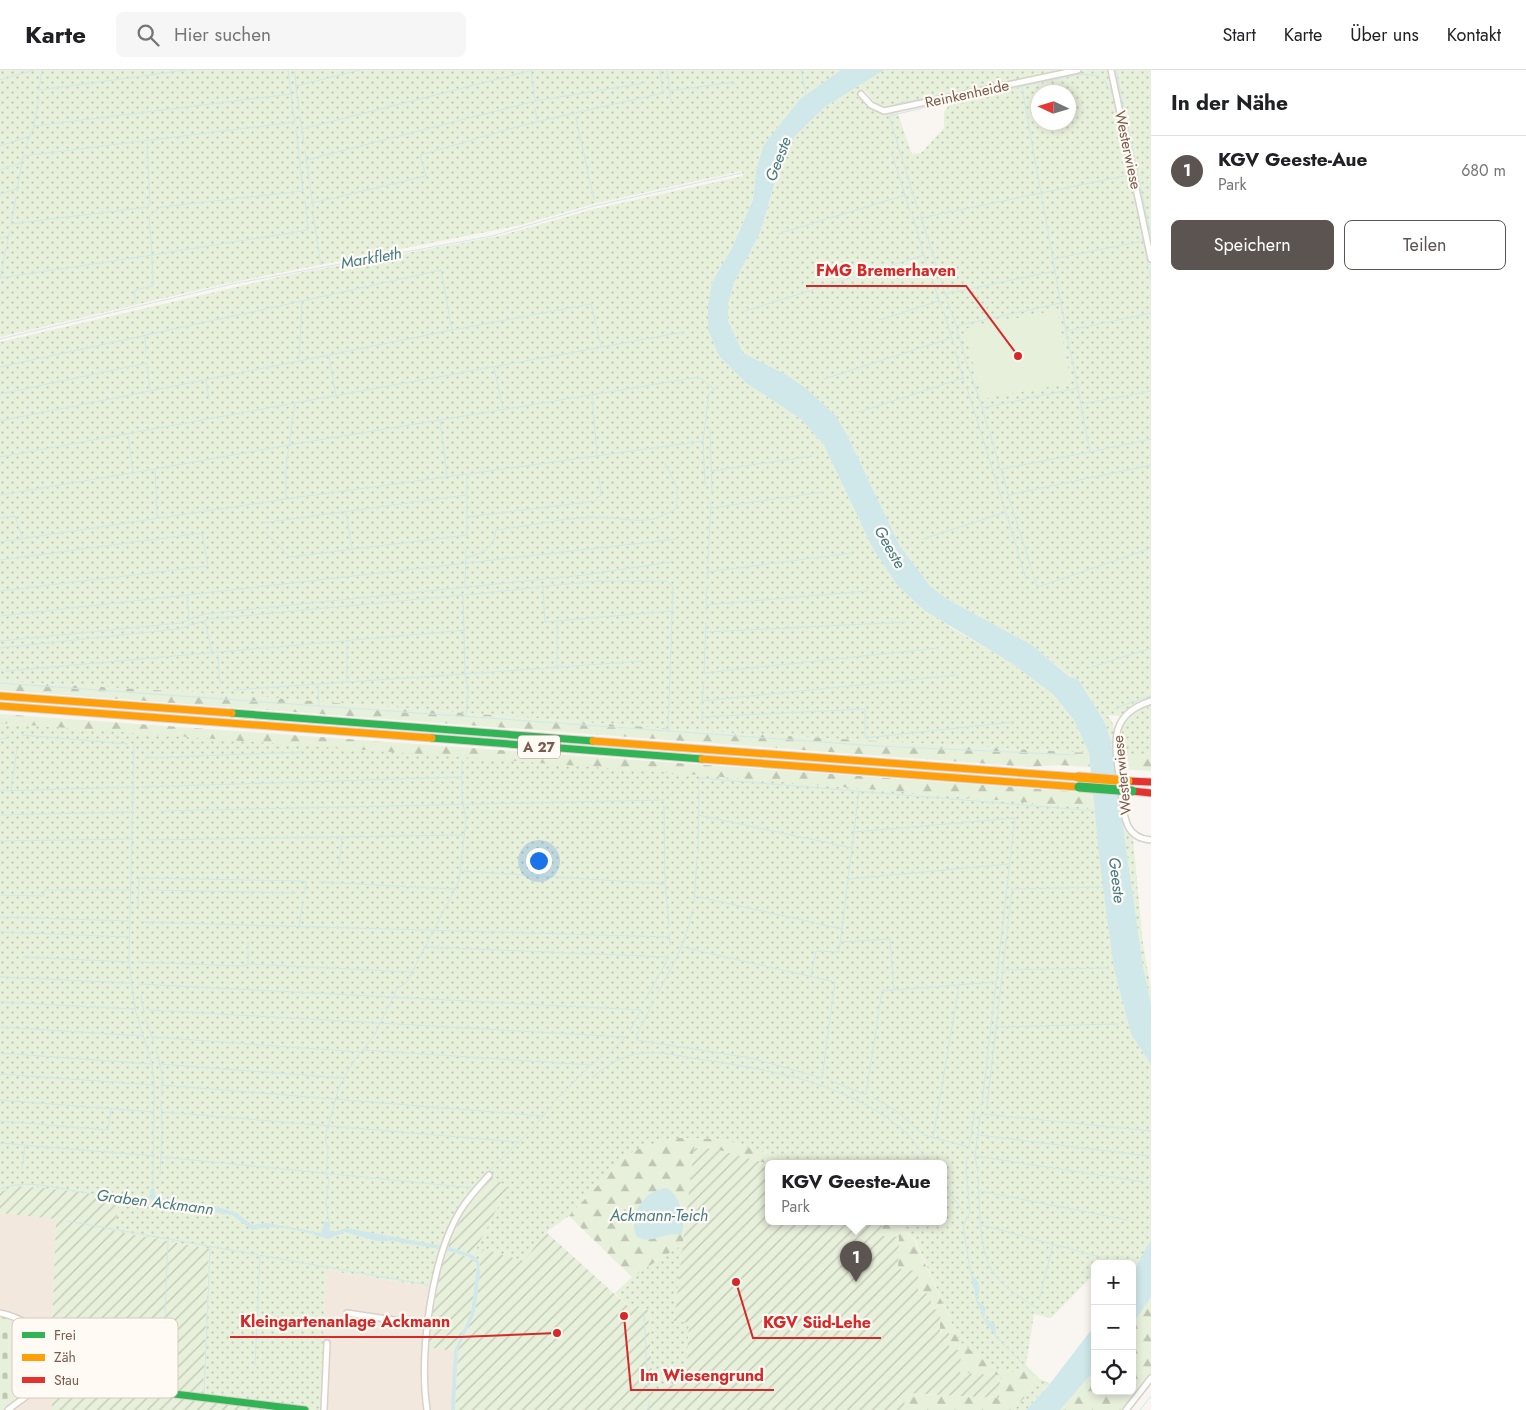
<!DOCTYPE html>
<html lang="de">
<head>
<meta charset="utf-8">
<style>
	:root { --surface:#fff; --page:#f6f6f6; --text:#202124; --muted:#757577; --line:#e0e0e0; --accent:#5c5450 }
	body { margin:0; font-family:Jost,sans-serif; background:var(--page); color:var(--text) }
	.controls { position:absolute; right:15px; bottom:15px; display:grid; overflow:hidden; border-radius:8px; box-shadow:0 2px 8px #0003 }
	.controls button { width:45px; height:45px; display:grid; place-items:center; padding:0; border:0; border-bottom:1px solid var(--line); background:var(--surface); color:var(--text); font:25px sans-serif }
	.compass { position:absolute; left:1031px; top:15px; width:45px; height:45px; border-radius:50%; background:var(--surface); box-shadow:0 2px 8px #0003; rotate:274deg }
	.you { position:absolute; left:538px; top:790px; width:18px; height:18px; margin:-12px; border:4px solid #fff; border-radius:50%; background:#1a73e8; box-shadow:0 0 0 8px #1a73e833 }
	.badge { display:grid; place-items:center; width:32px; height:32px; border-radius:50%; background:var(--accent); color:#fff; font-size:16px; font-weight:700 }
	.pin { position:absolute; translate:-50% -41px; filter:drop-shadow(0 1px 2px #0008) }
	.pin::after { content:''; position:absolute; top:26px; width:18px; height:15px; background:inherit; clip-path:polygon(0 0,100% 0,50% 100%) }
	.popup { position:absolute; left:765px; top:1090px; width:182px; height:65px; box-sizing:border-box; display:grid; place-content:center; border-radius:8px; background:var(--surface); filter:drop-shadow(0 1px 4px #0005); font-size:16px; white-space:nowrap; color:var(--muted) }
	.popup b { font-size:19px; color:var(--text) }
	.popup::after { content:''; position:absolute; left:50%; top:100%; margin-left:-10px; border:10px solid transparent; border-top-color:var(--surface) }
	.list { margin:0; padding:0; list-style:none }
	h2 { display:flex; justify-content:space-between; align-items:center; height:65px; margin:0; padding:0 20px; font-size:21px }
	h2 small { font-size:16px; font-weight:400; color:var(--muted) }
	.list li { display:grid; grid-template-columns:32px 1fr auto; gap:15px; align-items:center; box-sizing:border-box; height:70px; padding:0 20px; border-top:1px solid var(--line) }
	.list b { display:block; font-size:19px; white-space:nowrap }
	.list p { margin:0; font-size:16px; white-space:nowrap; color:var(--muted) }
	.list em { font-size:16px; font-style:normal; color:var(--muted) }
	.actions { display:flex; gap:10px; padding:15px 20px }
	.actions a { flex:1; padding:11px 0; border:1px solid var(--accent); border-radius:8px; text-align:center; font-size:18px; color:var(--accent) }
	.actions .main { background:var(--accent); color:#fff }
	.icon { flex:none; width:28px; height:28px; fill:none; stroke:currentColor; stroke-width:2; stroke-linecap:round; stroke-linejoin:round }
	.map { position:relative; flex:none; width:1151px; height:1340px; overflow:hidden }
	header { display:flex; align-items:center; gap:30px; box-sizing:border-box; height:70px; padding:0 25px; background:var(--surface); border-bottom:1px solid var(--line) }
	header strong { font-size:24px }
	nav { display:flex; gap:28px; margin-inline-start:auto; font-size:18px }
	.search { width:350px; height:45px; background:var(--page); display:flex; align-items:center; gap:12px; box-sizing:border-box; padding:0 18px; border-radius:8px; color:var(--muted); font-size:19px }
	main { display:flex }
	aside { flex:1; background:var(--surface) }
	.map>svg:first-child { display:block }
	.residential { fill:#f2e8de }
	.grass { fill:url(#grass-dots); fill-rule:evenodd }
	.forest { fill:url(#forest-firs) }
	.cemetery { fill:url(#cemetery-stones) }
	.garden { fill:url(#garden-furrows) }
	.pitch { fill:#e7f0db }
	.water { fill:#d0e8ea }
	.lines { fill:none; stroke-linecap:round; stroke-linejoin:round }
	.stream { stroke:#d0e8ea; stroke-width:1 }
	.street-casing { stroke:#d7d1cb; stroke-width:8 }
	.fast-casing { stroke:#d9d2cb; stroke-width:9 }
	.slow-casing { stroke:#d9d2cb; stroke-width:9 }
	.jam-casing { stroke:#d9d2cb; stroke-width:9 }
	.street { stroke:#fefefd; stroke-width:5 }
	.fast { stroke:#30b455; stroke-width:7 }
	.slow { stroke:#ff9f0a; stroke-width:7 }
	.jam { stroke:#e5322d; stroke-width:7 }
	.fast-bridge-casing { stroke:#dad1cc; stroke-width:11; stroke-linecap:butt }
	.slow-bridge-casing { stroke:#dad1cc; stroke-width:11; stroke-linecap:butt }
	.fast-bridge { stroke:#30b455; stroke-width:9 }
	.slow-bridge { stroke:#ff9f0a; stroke-width:9 }
	.labels { text-anchor:middle; dominant-baseline:central; stroke-width:4.5; stroke-linejoin:round; paint-order:stroke }
	.shield { fill:#fffaf3; stroke:#a28b7f; stroke-width:1 }
	.shield-label { font-size:14px; font-weight:bold; fill:#7a5c4d }
	.street-label { font-size:15px; fill:#7a5c4d; stroke:#fffaf3 }
	.water-label { font-size:16px; font-style:italic; fill:#437c86; stroke:#fffaf3 }
	.key { fill:#fffaf3; stroke:#d7cbc1; stroke-width:1 }
	.key-label { font-size:14px; fill:#7a5c4d }
	.leader { fill:none; stroke:#d62828; stroke-width:2 }
	.callout-dot { fill:#d62828; stroke:#fffaf3; stroke-width:2 }
	.callout-label { font-size:16px; text-anchor:middle; font-weight:bold; fill:#d62828; stroke:#fffaf3; stroke-width:4.5; stroke-linejoin:round; paint-order:stroke }
</style>
</head>
<body>
<header>
<strong>Karte</strong>
<div class="search"><svg class="icon" aria-label="search" viewBox="0 0 24 24"><circle cx="10" cy="10" r="6"/><path d="M15 15l6 6"/></svg>Hier suchen</div>
<nav><a>Start</a><a>Karte</a><a>Über uns</a><a>Kontakt</a></nav>
</header>
<main>
<div class="map">
<svg width="1151" height="1340" viewBox="0 0 1151 1340">
	<defs>
		<pattern id="grass-dots" width="8" height="8" patternUnits="userSpaceOnUse" patternTransform="scale(1.25)"><rect width="8" height="8" fill="#e7f0db"/><path d="M2 2h.1M6 6h.1" fill="none" stroke="#c0c6b4" stroke-width="1.8" stroke-linecap="round"/></pattern>
		<pattern id="forest-firs" width="22" height="20" patternUnits="userSpaceOnUse" patternTransform="scale(1.25)"><rect width="22" height="20" fill="#e7f0db"/><path d="M5 1l3.5 6h-7zM16 11l3.5 6h-7z" fill="#c0c6b4"/></pattern>
		<pattern id="cemetery-stones" width="16" height="16" patternUnits="userSpaceOnUse" patternTransform="scale(1.25)"><rect width="16" height="16" fill="#e7f0db"/><path d="M2 7V4a2 2 0 0 1 4 0v3zM10 15v-3a2 2 0 0 1 4 0v3z" fill="#c0c6b4"/></pattern>
		<pattern id="garden-furrows" width="10" height="10" patternUnits="userSpaceOnUse" patternTransform="scale(1.25)"><rect width="10" height="10" fill="#e7f0db"/><path d="M-1 1l2-2M0 10L10 0M9 11l2-2" fill="none" stroke="#c0c6b4"/></pattern>
	</defs>
	<rect width="100%" height="100%" fill="#f9f5f0"/>
	<path class="residential" d="M0,1143L56,1148L51,1287L41,1264L29,1252L0,1241Z
		M326,1200L436,1218L426,1277L454,1281L451,1340H320Z
		M52,1301V1340H13L39,1321Z"/>
	<path class="grass" d="M0,0H841L800,29L763,76L756,101L753,128L733,176L712,212L708,260L719,286L746,313L801,349L824,375L872,477L950,557L1011,593L1053,624L1074,650L1089,683L698,661L221,624L0,611V272L288,205L499,166L594,139L743,106L742,101L593,134L521,155L224,214L0,267Z
		M884,0H1070L884,39L877,35L865,21L857,26C873,40 875,45 897,41L912,84L921,83L944,58V42L953,29L1088,0H1151V687L1120,685C1118,674 1125,648 1123,643L1119,646L1107,645C1114,652 1115,660 1114,670L1125,756L1133,768L1143,874L1151,919V934L1143,898L1111,671L1104,651L1078,609L1071,607L1032,575L947,529L930,516L900,476L848,367L836,346L807,319L787,305L743,283L728,251V234L734,213L760,163L781,91L795,66L825,37ZM1038,22H1068V52H1038Z
		M0,653L606,697L1094,738L1114,900L1131,964L1151,995V1170L1138,1195L1108,1189L1103,1194H1095V1203L1051,1248L1034,1244L1026,1295L1020,1303L997,1300L960,1272L915,1169L890,1151H944V1093H796L735,1073L715,1069L676,1068L635,1080L617,1095L569,1146L546,1162L524,1191L483,1179L479,1191L473,1185L508,1117L465,1140L445,1180L436,1218L326,1200L320,1340H294L203,1325L209,1179L114,1161L119,1127C102,1125 85,1124 68,1123C43,1120 25,1110 0,1123Z
		M683,1174L674,1250L689,1253L686,1310L653,1322L648,1240L629,1237L615,1223L632,1207Z
		M1040,1309L1050,1313L1026,1340H1014Z"/>
	<path class="forest" d="M0,611L221,624L698,661L1089,683L1090,697L1058,695L1030,697L0,620Z
		M0,644L1093,723L1094,738L662,702L0,653Z
		M1120,685L1151,687V701L1122,699Z
		M676,1068L715,1069L735,1073L796,1093L768,1094L715,1079L694,1078L683,1174L632,1207L569,1146L617,1095L635,1080Z
		M882,1151H890L914,1169L960,1272L997,1300L1020,1303L1026,1295L1040,1309L1014,1340H904V1323L999,1328L1000,1305L960,1303L931,1239L898,1199L881,1166Z
		M1151,1227V1304L1122,1340H1060L1095,1300V1321H1132V1255Z"/>
	<path class="cemetery" d="M0,1244C7,1247 16,1249 22,1254C38,1267 52,1293 38,1312C29,1323 15,1330 5,1340H0Z"/>
	<path class="garden" d="M694,1078L715,1079L768,1094V1151H882V1166L899,1167L898,1199L918,1201V1222L931,1224V1239L940,1240V1263H949V1280H961L960,1303L1000,1305L999,1328L905,1323L904,1340H455L458,1280L475,1242L480,1203L479,1191L483,1179L524,1191L546,1162L629,1237L648,1240L653,1322L686,1310L689,1253L674,1251Z
		M492,1107L508,1117L473,1185L447,1176L465,1140Z
		M13,1116C48,1117 84,1124 120,1127L114,1161L209,1179L203,1325L294,1340H52L51,1287L56,1149L0,1143V1123Z
		M445,1180L469,1187L477,1194L471,1243L454,1281L425,1277L428,1255Z"/>
	<path class="pitch" d="M1057,240L1071,313L982,329L964,259Z"/>
	<path class="water" d="M841,0H884L825,37L795,66L781,91L760,163L734,213L728,234V251L743,283L787,305L807,319L836,346L848,367L900,476L930,516L947,529L1032,575L1070,607L1078,609L1104,651L1111,671L1143,897L1151,934V995L1131,964L1114,900L1099,786L1089,683L1074,650L1053,624L1011,593L924,540L898,516L872,477L824,375L801,349L746,313L719,286L708,260V235L712,212L733,176L753,129L756,101L763,76L800,29Z
		M667,1118C680,1125 687,1151 681,1165C664,1161 651,1176 636,1166C629,1143 643,1121 667,1118Z
		M151,1119H154L155,1126L160,1128L214,1136L237,1143L252,1155L267,1153L321,1163L325,1151L331,1153L329,1160L333,1162L347,1158L442,1176L440,1179L392,1171H376L345,1162L328,1169C304,1161 277,1153 252,1160L232,1145L153,1132L149,1126Z
		M1151,1170V1227L1132,1255V1203Z
		M447,1176L473,1185L479,1191L480,1203L475,1242L458,1280L455,1340H451V1334L454,1281L471,1243L477,1194L469,1187L445,1180Z
		M971,1205C982,1212 980,1221 977,1230L986,1238L984,1248L995,1254L996,1267C981,1247 976,1229 971,1205Z
		M1095,1255V1300L1060,1340H1026L1049,1315Z"/>
	<g class="lines">
		<path class="stream" d="M42,0L39,20L187,0
			M667,0L671,32
			M801,0L806,24
			M1116,0L1151,166
			M295,2L296,16
			M0,10L34,0
			M1022,17L1041,123L1129,105L1113,25L1104,10
			M670,21L734,12
			M291,24L292,31
			M39,27L34,56L291,24L288,0
			M957,30L1082,4L1099,6
			M535,31L645,13
			M896,34L1037,6
			M535,38L537,50
			M299,40L296,16L360,0
			M300,46L304,74
			M576,48L594,130
			M296,59L303,121L161,137L149,146L152,185L308,160L305,130
			M302,59L529,1
			M0,76L30,66
			M25,78L34,56
			M305,81L309,108
			M892,84L910,141
			M306,90L535,31L531,0
			M0,100L21,93
			M1130,106L1132,113
			M310,115L313,137
			M1133,120L1145,180
			M17,121L23,86L295,52L292,36
			M0,124L16,119
			M16,128L11,154L148,137L150,132L147,73
			M312,133L426,106L420,85L527,54L663,23L660,0
			M917,137L889,46L939,34
			M920,143L945,224
			M313,145L321,195
			M913,147L926,192
			M921,148L1041,123L1053,189L1143,171
			M10,160L0,208L152,185L153,216L135,220V232
			M778,164L905,125
			M0,168L8,166
			M1146,186L1151,209
			M1053,190L1066,261L1151,243
			M929,198L941,237
			M947,228L945,224L1055,201
			M948,233L956,255
			M745,241L924,185
			M944,243L954,275
			M879,250L939,231
			M452,260L299,291L302,231L441,200L452,260L591,234L601,276
			M1066,260L1081,334L1151,321
			M145,265L146,282
			M0,269L232,214L492,166L594,136L741,103
			M955,281L964,312
			M329,286L336,325
			M967,294L956,256L1061,233
			M0,297L302,231
			M494,298L503,338
			M969,299L982,337
			M824,309L951,268
			M206,311L209,329
			M967,318L1002,430
			M0,324L147,293L150,319
			M592,326L597,384
			M295,334L289,375L439,350
			M1081,335L1090,382L1151,369
			M859,342L963,308
			M0,351L299,291
			M710,358L712,423
			M988,358L982,338L1078,318
			M990,363L1000,399
			M128,366L133,402
			M1090,382L1001,399L1008,425L1151,395
			M0,387L684,262
			M155,399L289,375L286,397V429L467,404V465L290,487L264,461
			M711,401L812,386
			M468,404L703,371
			M447,406L440,350L699,307L715,320
			M705,415L703,371L709,323L718,317
			M0,425L155,399L157,448
			M1008,425L1032,500
			M1004,436L1026,509
			M711,438L823,422
			M346,442L352,478
			M467,447L595,431L601,425L599,406
			M0,448L15,446L22,467
			M262,453L466,425
			M923,469L1006,442
			M0,472L286,429
			M466,488C484,483 493,479 496,460C529,456 563,448 596,447C630,447 644,459 677,438V417L665,394
			M0,490L202,463L208,496L0,521
			M708,493L711,432
			M708,502L852,483
			M1034,507L1038,517L1151,478
			M707,509L708,499
			M465,516L466,480
			M543,518L545,552L671,541
			M187,525L677,469
			M465,525L596,511H667L673,517L668,661
			M706,534L707,517
			M706,543V535L868,521
			M0,546L187,525L189,550
			M205,552L212,582
			M557,552V597
			M706,553L704,603L938,578
			M706,562L906,552
			M0,571L180,553L204,544L584,505L671,492
			M347,571V612L465,604L468,618L466,645
			M0,578L178,559L210,549L463,525L465,604L643,591
			M218,585L220,614
			M1089,598L1151,578
			M6,601L466,560
			M0,613L877,676L1076,685
			M318,615L319,636
			M234,620L346,612
			M702,631L958,605
			M702,634L704,611
			M1115,638L1151,626
			M702,646V641
			M702,651V647L865,639V668L1013,652
			M1125,651L1138,640L1151,636
			M22,665L128,674
			M0,669L7,668L8,665
			M134,674L129,892L135,939L152,994L154,1015L153,1120
			M145,688L302,682
			M699,713V708L1095,741
			M142,717L462,707
			M11,720L17,679
			M0,721L134,717
			M664,736L665,814L669,856
			M160,741L664,730
			M0,745L132,742
			M698,745L852,778
			M854,762L1015,748L982,1034L980,1036
			M148,770L462,765
			M0,771L132,769
			M698,782L699,721
			M339,797L342,768
			M463,801L665,814
			M849,809L1009,794
			M319,812L455,819
			M148,820L296,823
			M0,825L40,826H43L45,820H130
			M695,826L842,859
			M694,833L697,788
			M138,836L139,808L303,811L306,812L305,823
			M0,847L129,851
			M143,852L669,867
			M299,856L303,832
			M0,862L129,867
			M669,864L670,875
			M841,872L890,869L894,920
			M424,877L669,887L645,930
			M23,887L129,892
			M138,892L244,896L248,894L411,902
			M248,894V872
			M1004,900L1108,898
			M811,906L816,881L839,882L859,721
			M0,907L131,913
			M139,914L641,940L630,960
			M658,923C673,895 687,870 693,839
			M141,926L144,942
			M654,930L636,966L637,970L751,988L822,1008L835,912L682,877
			M0,932L134,939
			M149,940L625,967
			M146,950L152,967
			M0,957L143,966
			M995,957L1118,954
			M154,974L152,967L360,982
			M156,980L162,1003
			M363,980L591,995L603,986
			M0,983L151,994
			M609,983L625,968
			M159,994L343,1008
			M0,1004L154,1015
			M592,1008C605,996 623,985 642,983C660,981 680,986 698,989C769,999 847,1013 903,1060C914,1068 920,1082 928,1093
			M831,1011L866,1025L882,921L994,912
			M162,1015V1006
			M162,1026V1015L543,1046
			M874,1028L895,1040L924,1065L969,1077L975,1041
			M0,1030L154,1042
			M161,1031L162,1059
			M555,1031L590,996
			M987,1036L1012,819L1103,817
			M162,1044L165,1042L518,1072
			M0,1051L108,1060L111,1039
			M532,1059L552,1036
			M978,1065L1149,1086
			M933,1068L959,916
			M0,1073L154,1086
			M975,1086L1144,1112
			M162,1087L473,1118
			M967,1087L966,1098L970,1143L963,1156L971,1205
			M22,1098L25,1076
			M978,1102L975,1086L980,1046L983,1044L1151,1061
			M487,1103L528,1063
			M160,1105L162,1064
			M978,1107C980,1133 978,1176 991,1199C1000,1216 1022,1228 1038,1239
			M944,1115L962,1140
			M0,1119C29,1108 58,1119 88,1123C108,1126 129,1126 150,1128
			M980,1121L1127,1150
			M67,1151L428,1215
			M451,1152L462,1131L478,1114
			M329,1153L326,1132L329,1109L326,1103L328,1079L325,1068L339,1017L353,992L374,966L397,919L407,912L459,811L466,750L462,726V690
			M982,1155L1100,1187
			M972,1209L974,1218
			M975,1224L979,1239
			M1039,1230L1053,1175
			M644,1243L648,1323
			M981,1243L988,1257
			M996,1266L1033,1305
			M255,1295L260,1186
			M1044,1312L1050,1315
			M162,1316L168,1170
			M204,1324L210,1178
			M649,1331V1340
			M1140,1340L1151,1326"/>
		<defs>
			<path id="street" d="M1111,0L1151,189
				M861,24L871,35L884,41L1078,0
				M1120,712C1115,674 1107,645 1151,631
				M1121,720C1124,743 1123,768 1151,770
				M0,1243C10,1245 20,1249 29,1255C42,1266 54,1292 44,1309C36,1321 19,1331 8,1340
				M347,1243L427,1255
				M324,1340L327,1273
				M427,1340C419,1284 431,1186 462,1138C470,1126 480,1115 489,1105
				M1126,1340L1151,1308"/>
			<path id="fast" d="M232,643L593,671
				M432,668L702,689
				M44,1308L305,1340"/>
			<path id="slow" d="M0,626L232,643
				M0,636L432,668
				M593,671L1078,707
				M702,689L1079,717"/>
			<path id="jam" d="M1128,711L1151,712
				M1132,721L1151,723"/>
		</defs>
		<use href="#street" class="street-casing"/>
		<use href="#fast" class="fast-casing"/>
		<use href="#slow" class="slow-casing"/>
		<use href="#jam" class="jam-casing"/>
		<use href="#street" class="street"/>
		<use href="#fast" class="fast"/>
		<use href="#slow" class="slow"/>
		<use href="#jam" class="jam"/>
		<defs>
			<path id="fast-bridge" d="M1079,717L1132,721"/>
			<path id="slow-bridge" d="M1078,707L1128,711"/>
		</defs>
		<use href="#fast-bridge" class="fast-bridge-casing"/>
		<use href="#slow-bridge" class="slow-bridge-casing"/>
		<use href="#fast-bridge" class="fast-bridge"/>
		<use href="#slow-bridge" class="slow-bridge"/>
	</g>
	<g class="labels">
		<rect class="shield" x="518" y="665.5" width="42" height="23" rx="4"/>
		<g class="shield-label">
			<text x="539" y="677">A 27</text>
		</g>
		<g class="street-label">
			<text transform="translate(967 24) rotate(-12)">Reinkenheide</text>
			<text transform="translate(1128 80) rotate(78)">Westerwiese</text>
			<text transform="translate(1122 705) rotate(-96)">Westerwiese</text>
		</g>
		<g class="water-label">
			<text transform="translate(778 89) rotate(-69)">Geeste</text>
			<text transform="translate(371 188) rotate(-10)">Markfleth</text>
			<text transform="translate(890 477) rotate(60)">Geeste</text>
			<text transform="translate(1117 810) rotate(83)">Geeste</text>
			<text transform="translate(155 1132) rotate(7)">Graben Ackmann</text>
			<text x="659" y="1145">Ackmann-Teich</text>
		</g>
	</g>
	<rect x="12" y="1248" width="166" height="80" rx="8" class="key"/>
	<rect x="22" y="1262" width="23" height="6" fill="#30b455"/>
	<rect x="22" y="1284" width="23" height="7" fill="#ff9f0a"/>
	<rect x="22" y="1307" width="23" height="6" fill="#e5322d"/>
	<g class="key-label">
		<text x="54" y="1270">Frei</text>
		<text x="54" y="1292">Zäh</text>
		<text x="54" y="1315">Stau</text>
	</g>
	<path class="leader" d="M1018 286L966 216H806M557 1263L460 1267H230M736 1212L753 1268H881M624 1246L631 1320H774"/>
	<g class="callout-dot">
		<circle cx="1018" cy="286" r="5"/>
		<circle cx="557" cy="1263" r="5"/>
		<circle cx="736" cy="1212" r="5"/>
		<circle cx="624" cy="1246" r="5"/>
	</g>
	<g class="callout-label">
		<text x="886" y="206">FMG Bremerhaven</text>
		<text x="345" y="1257">Kleingartenanlage Ackmann</text>
		<text x="817" y="1258">KGV Süd-Lehe</text>
		<text x="702" y="1311">Im Wiesengrund</text>
	</g>
</svg>
<div class="controls">
<button>+</button>
<button>−</button>
<button><svg class="icon" aria-label="locate" viewBox="0 0 24 24"><circle cx="12" cy="12" r="6"/><path d="M12 2v4M12 18v4M2 12h4M18 12h4"/></svg></button>
</div>
<svg class="compass" viewBox="-18 -18 36 36"><path d="M0-13l5 13h-10z" fill="#e53935"/><path d="M0 13l5-13h-10z" fill="#757577"/></svg>
<div class="you"></div>
<div class="pin badge" style="left:856px;top:1212px">1</div>
<div class="popup"><b>KGV Geeste-Aue</b>Park</div>
</div>
<aside>
<h2>In der Nähe<small></small></h2>
<ul class="list">
<li><span class="badge">1</span><div><b>KGV Geeste-Aue</b><p>Park</p></div><em>680 m</em></li>
</ul>
<div class="actions"><a class="main">Speichern</a><a>Teilen</a></div>
</aside>
</main>
</body>
</html>
